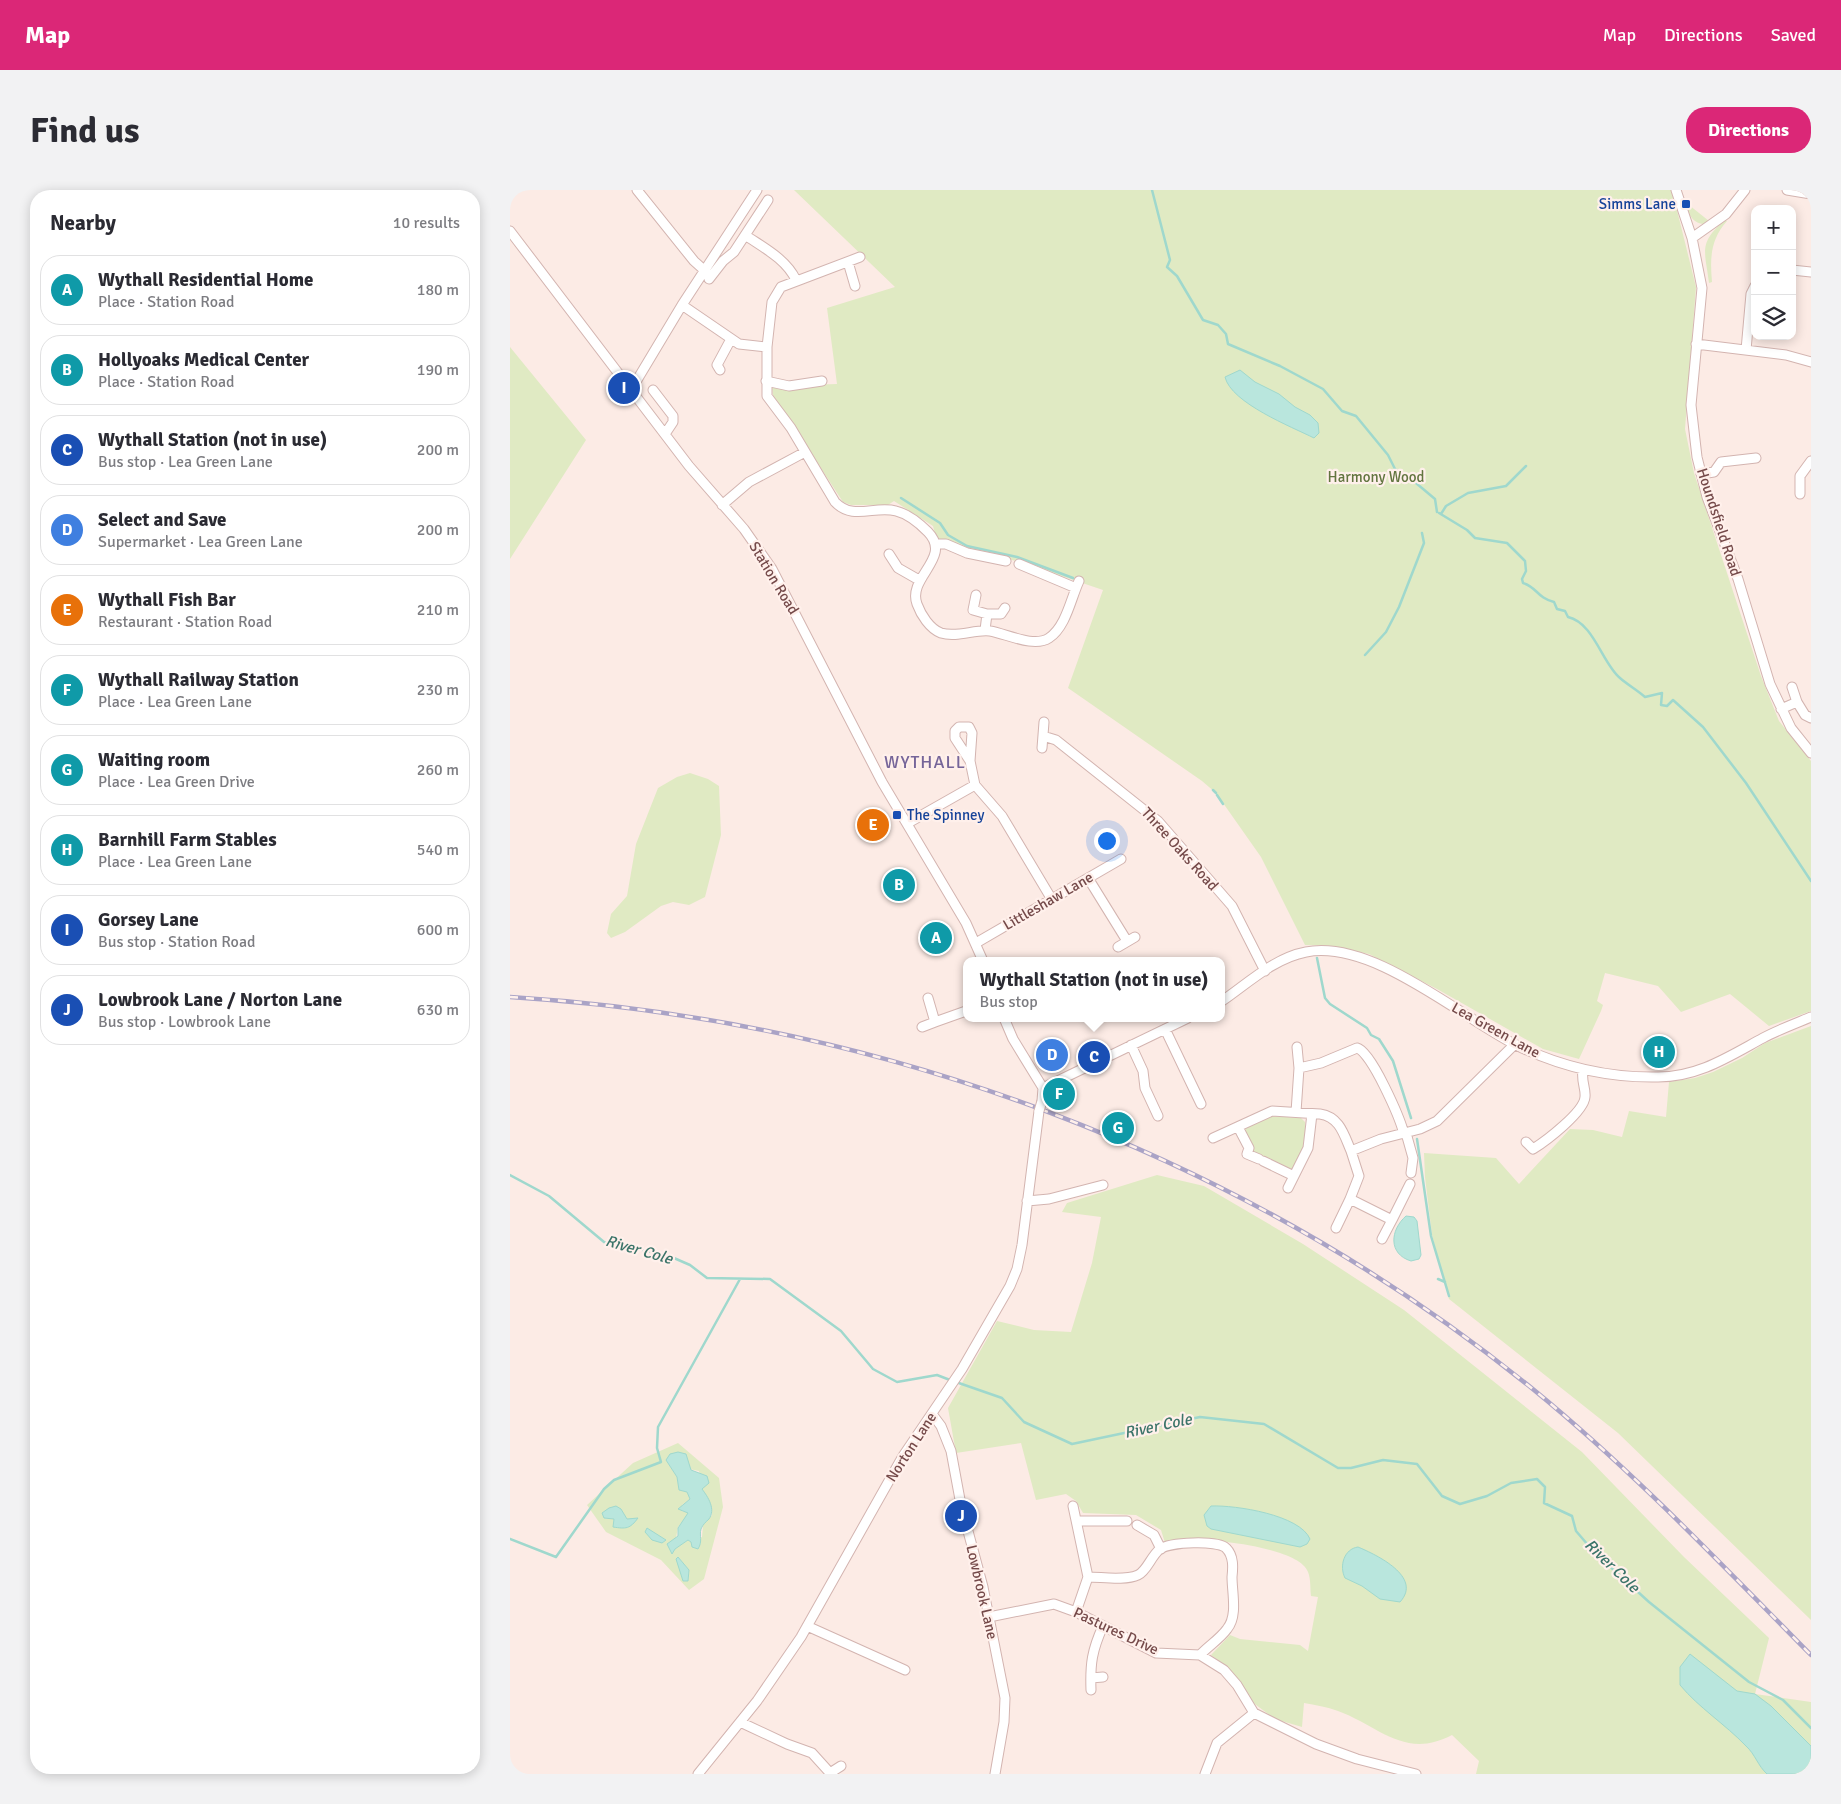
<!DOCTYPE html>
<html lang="en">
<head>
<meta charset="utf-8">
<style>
	:root { --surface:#fff; --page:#f2f2f3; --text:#2b2b33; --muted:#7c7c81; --line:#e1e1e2; --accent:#db2777 }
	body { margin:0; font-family:Signika,sans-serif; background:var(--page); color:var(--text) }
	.controls { position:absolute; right:15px; top:15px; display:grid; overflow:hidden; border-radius:10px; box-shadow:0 2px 12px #0003 }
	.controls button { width:45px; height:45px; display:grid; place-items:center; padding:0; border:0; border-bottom:1px solid var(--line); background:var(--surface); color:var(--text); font:25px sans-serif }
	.you { position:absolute; left:596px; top:650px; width:18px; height:18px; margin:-12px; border:4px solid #fff; border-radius:50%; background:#1a73e8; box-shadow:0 0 0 8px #1a73e833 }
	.badge { display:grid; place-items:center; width:32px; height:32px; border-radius:50%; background:var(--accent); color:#fff; font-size:16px; font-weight:700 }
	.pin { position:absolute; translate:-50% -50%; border:2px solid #fff; box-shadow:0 1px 5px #0006 }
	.popup { position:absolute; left:453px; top:767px; width:262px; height:65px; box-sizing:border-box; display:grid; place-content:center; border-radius:10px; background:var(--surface); filter:drop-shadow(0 1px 4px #0005); font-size:16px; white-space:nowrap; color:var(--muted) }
	.popup b { font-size:19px; color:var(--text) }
	.popup::after { content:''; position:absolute; left:50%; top:100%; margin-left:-10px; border:10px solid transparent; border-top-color:var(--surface) }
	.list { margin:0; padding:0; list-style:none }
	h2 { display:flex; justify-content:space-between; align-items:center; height:65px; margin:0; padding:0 20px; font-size:21px }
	h2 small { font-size:16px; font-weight:400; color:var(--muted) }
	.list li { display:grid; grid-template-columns:32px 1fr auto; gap:15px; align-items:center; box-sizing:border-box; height:70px; margin:0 10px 10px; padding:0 10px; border:1px solid var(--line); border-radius:20px }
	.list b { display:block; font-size:19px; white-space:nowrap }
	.list p { margin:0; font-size:16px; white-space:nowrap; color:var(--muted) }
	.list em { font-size:16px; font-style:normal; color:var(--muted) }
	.icon { flex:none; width:28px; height:28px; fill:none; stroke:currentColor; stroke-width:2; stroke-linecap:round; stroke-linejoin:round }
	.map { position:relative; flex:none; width:1301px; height:1584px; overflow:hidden; border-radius:20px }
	header { display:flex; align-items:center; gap:30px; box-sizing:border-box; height:70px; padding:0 25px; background:var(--accent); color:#fff }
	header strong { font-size:24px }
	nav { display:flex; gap:28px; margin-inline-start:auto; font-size:18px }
	.intro { display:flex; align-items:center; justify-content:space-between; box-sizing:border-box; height:120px; padding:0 30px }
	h1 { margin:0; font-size:35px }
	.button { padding:12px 22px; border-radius:20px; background:var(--accent); color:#fff; font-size:18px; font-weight:700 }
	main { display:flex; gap:30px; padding:0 30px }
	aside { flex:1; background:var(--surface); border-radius:20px; box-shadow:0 2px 12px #0003 }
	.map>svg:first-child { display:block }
	.green { fill:#e0eac3; fill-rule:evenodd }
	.water { fill:#b9e6dd; stroke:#9fd8cd }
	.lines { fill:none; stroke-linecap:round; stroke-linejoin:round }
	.stream { stroke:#9fd8cd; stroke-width:2.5 }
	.minor-casing { stroke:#d3b4b0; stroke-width:11 }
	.minor { stroke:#fff; stroke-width:9 }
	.rail-casing { stroke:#aaa3c6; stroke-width:4.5 }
	.rail { stroke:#fff0eb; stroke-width:2.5; stroke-dasharray:8; stroke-linecap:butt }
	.minor-bridge-casing { stroke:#d3b4b0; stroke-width:11; stroke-linecap:butt }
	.minor-bridge { stroke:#fff; stroke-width:9 }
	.transit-dot { fill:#1a4fb4; stroke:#fff0eb; stroke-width:2 }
	.labels { text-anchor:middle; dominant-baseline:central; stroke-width:4.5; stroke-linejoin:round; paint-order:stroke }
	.transit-label { font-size:15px; fill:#164399; stroke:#fff0eb; text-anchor:end }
	.park-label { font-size:15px; fill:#62753f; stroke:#fff0eb }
	.street-label { font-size:15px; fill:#754a4a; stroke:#fff0eb }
	.water-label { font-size:16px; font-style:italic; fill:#3b7469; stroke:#fff0eb }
	.quarter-label { font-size:18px; letter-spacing:1px; fill:#766599; stroke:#fff0eb }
</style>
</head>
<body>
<header>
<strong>Map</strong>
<nav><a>Map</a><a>Directions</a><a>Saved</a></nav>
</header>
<div class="intro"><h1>Find us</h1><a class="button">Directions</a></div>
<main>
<aside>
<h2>Nearby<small>10 results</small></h2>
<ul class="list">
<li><span class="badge" style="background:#0f9aa8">A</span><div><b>Wythall Residential Home</b><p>Place · Station Road</p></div><em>180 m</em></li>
<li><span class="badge" style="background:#0f9aa8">B</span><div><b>Hollyoaks Medical Center</b><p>Place · Station Road</p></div><em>190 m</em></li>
<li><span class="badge" style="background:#1a4fb4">C</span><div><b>Wythall Station (not in use)</b><p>Bus stop · Lea Green Lane</p></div><em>200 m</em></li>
<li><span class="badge" style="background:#3f7fe0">D</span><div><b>Select and Save</b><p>Supermarket · Lea Green Lane</p></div><em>200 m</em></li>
<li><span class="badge" style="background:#e8710a">E</span><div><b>Wythall Fish Bar</b><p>Restaurant · Station Road</p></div><em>210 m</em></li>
<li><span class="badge" style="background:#0f9aa8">F</span><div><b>Wythall Railway Station</b><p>Place · Lea Green Lane</p></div><em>230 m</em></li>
<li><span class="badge" style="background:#0f9aa8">G</span><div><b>Waiting room</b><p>Place · Lea Green Drive</p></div><em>260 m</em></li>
<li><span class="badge" style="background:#0f9aa8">H</span><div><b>Barnhill Farm Stables</b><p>Place · Lea Green Lane</p></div><em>540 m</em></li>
<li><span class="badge" style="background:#1a4fb4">I</span><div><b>Gorsey Lane</b><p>Bus stop · Station Road</p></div><em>600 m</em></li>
<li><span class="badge" style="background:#1a4fb4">J</span><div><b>Lowbrook Lane / Norton Lane</b><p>Bus stop · Lowbrook Lane</p></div><em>630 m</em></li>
</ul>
</aside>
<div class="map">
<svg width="1301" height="1584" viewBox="0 0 1301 1584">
	<rect width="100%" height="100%" fill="#fcebe5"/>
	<path class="green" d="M284,0H1162L1186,97L1175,239L1184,283L1251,486L1269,531L1301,571V821L1259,836L1220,804L1171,822L1148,796L1095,783L1087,811L1093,815L1091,821L1069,869L1033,859L927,799L859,764L822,756L795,755L751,667L706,603L692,591L558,498L593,400L510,372L427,351L423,336L384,311L378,315H341L333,312L263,205L262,196L327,194L317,118L385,97Z
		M1174,11L1199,31L1194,34C1181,33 1178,22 1174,11Z
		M1215,30L1217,31C1200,50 1200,69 1202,92L1199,93C1195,61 1188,53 1215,30Z
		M0,157L76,250L0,369Z
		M180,583L198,589L209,596L211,645L195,707L179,715L163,712L151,716L115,742L101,748L97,743L101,724L117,706L126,654L148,598L167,587Z
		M1301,836V1430L1108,1243L939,1109L922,1045L915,987L914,963L986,968L1009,994L1060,939L1083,940L1112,947L1119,921L1156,927L1159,892L1185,888L1203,882L1232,868L1255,853Z
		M759,926L791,928L795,932V956L784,978L778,979L742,961V953L735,941L737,936Z
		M647,985L694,996L793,1054L894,1120L1072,1262L1174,1367L1259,1448L1245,1504L1301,1512V1584H966L969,1571L942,1545C895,1570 869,1536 828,1521C817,1517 805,1515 794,1513L792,1537L765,1529L742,1512L717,1477L701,1465L720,1445L730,1449L790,1455L798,1461L808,1407L801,1406C800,1399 801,1389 798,1382C791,1361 725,1352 705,1351C689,1350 672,1352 655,1353L651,1340L626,1325L573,1323L566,1311L556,1304L526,1310L511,1253L446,1263L438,1218L487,1131L524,1140L561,1142L582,1073L591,1027L552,1022L557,1013Z
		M168,1253L209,1288L213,1317L194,1389L179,1400L151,1370L96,1342L77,1315L123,1273ZM156,1270L178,1272L179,1279L189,1281L192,1299L202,1319V1325L193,1335L192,1347L181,1352L178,1350L164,1359L168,1337L179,1323L172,1321V1315L180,1309L177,1302L169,1300L167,1287ZM111,1319L117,1329L121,1330L103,1337L104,1329L94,1328ZM168,1367L179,1380L178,1391L173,1390Z"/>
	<path class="water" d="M730,180L745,192L769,204L785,217L800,225L808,233L809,243L804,248C782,237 721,213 715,187Z
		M896,1026L904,1027L907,1031L911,1065L909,1069L901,1071C878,1064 880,1040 896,1026Z
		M168,1262L176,1264L181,1280L197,1286L199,1293L192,1299C198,1307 206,1319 199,1329C196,1332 193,1334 191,1339C189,1346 193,1351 188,1359L182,1357L181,1352L178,1350L165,1359L162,1364L157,1354L168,1346V1338L178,1323L168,1319L180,1309L177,1302L169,1300L167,1287L156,1270L160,1264Z
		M106,1316L111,1319L117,1329L128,1328C120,1339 116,1339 103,1337L104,1329L94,1328L92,1323L99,1318Z
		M701,1316C726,1315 790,1325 800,1349L797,1354L790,1357L701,1339L697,1336L694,1325Z
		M137,1338L156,1350L152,1353L142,1350L135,1342Z
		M848,1357C867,1365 913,1387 890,1412L870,1409L852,1396L835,1388C829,1376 834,1359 848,1357Z
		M168,1367L179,1380L178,1391H173L166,1369Z
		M1180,1464L1227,1501L1245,1504L1261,1516L1301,1556V1584H1257C1248,1576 1245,1564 1236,1556C1215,1534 1189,1518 1170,1495V1477Z"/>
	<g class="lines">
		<path class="stream" d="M642,0L660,70L657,77L667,86L693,130L708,135L716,144L718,154L770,176L813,199L832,221L846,226L878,265L885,279L900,288L925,309L927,322
			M391,308L430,333L438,345L457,356L507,367L563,388
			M929,323L957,340L965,348L997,353L1015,371L1016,381L1012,389L1013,393C1027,397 1027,408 1044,412L1047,419L1055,421L1058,427C1084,433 1092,473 1110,488C1118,495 1127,500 1135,507L1152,503L1151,515L1157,516L1163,510L1193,537L1236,593L1301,691
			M931,324L936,316L958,303L996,296L1016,276
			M855,465L876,442L889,417L914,353L912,343
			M703,600L706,603
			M707,605L713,614
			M807,768L815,808L820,814L857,838L861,845L869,849L883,871L901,928
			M907,949L921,1046L939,1106
			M0,985L39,1006L94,1052L157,1065L180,1075L197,1088L260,1089L331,1141L363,1179L387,1192L427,1185L440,1190
			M928,1089L935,1092
			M446,1192L492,1208L514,1232L562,1254L690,1227L754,1234L828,1278H841L873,1270L907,1274L932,1306L950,1314L977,1306L1001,1293L1027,1289L1035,1297L1034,1313L1062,1326L1066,1341L1084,1362L1139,1412L1239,1492L1273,1510L1301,1538
			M0,1349L46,1367L94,1299L104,1290L151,1272L147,1258L148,1237L230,1089"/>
		<defs>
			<path id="minor" d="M127,0L184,71L194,80
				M1166,0L1182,48L1192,98L1181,215L1187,267L1197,307L1228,389L1260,494L1281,538L1301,563
				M1277,0L1301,4
				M0,41L179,276L234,339L262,379L372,592L456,733L473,771
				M235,45C254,58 276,69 286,90
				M1182,48L1216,24L1235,0
				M350,67L271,97L262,112L257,157V206L281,238L325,312C343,331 365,315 386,321C398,324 410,334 418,342C443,368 397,387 407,414C411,425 420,439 431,443C447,448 465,439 480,441C497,444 524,458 539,448C556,437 561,408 569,391
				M338,72L345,96
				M1282,80L1301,82
				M199,89L213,71L224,62L258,10
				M172,115L229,154L257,157
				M1186,154L1276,165L1301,172
				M1236,160L1241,104L1245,96
				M210,180L207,175L221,149
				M256,191L279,196L312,191
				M121,200L172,115L247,0
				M143,200L163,226V232L155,244
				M1191,284L1204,282L1211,272L1246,268
				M1290,304V286L1301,271
				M212,315L239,292L295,262
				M425,354H436L457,363L496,371
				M379,364L388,378L409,390
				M509,374L566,398
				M466,405L463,420L477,424
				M475,440L477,424H491L495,418
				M1282,497L1287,512
				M1271,519L1287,512L1295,525L1301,528
				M533,546L546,550L648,631L722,716L755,781
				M532,558L534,532
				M460,571L445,548V541L449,537H459L462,543L460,571L465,595
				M398,633L465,595L492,626L541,708
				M578,688L617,751
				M466,753L611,669
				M608,757L625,747
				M418,808L425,832L456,821
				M712,811C737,794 764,768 796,762C862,749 949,826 1006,855C1051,877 1098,888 1148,887C1188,887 1218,867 1253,848C1268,840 1284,834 1301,827
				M494,828L503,849L533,898L532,911
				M412,837L425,832
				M655,839L691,914
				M621,855L633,881L635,898L648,926
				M787,857L789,878
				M533,898L678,828
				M786,922L789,878L811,873L847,858C861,861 890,928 894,944
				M728,937L739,958L737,964L749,969
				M896,943L903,968L901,983
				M703,948L762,921L810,924C830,927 834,945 841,961L871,949L910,939L927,931L1005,854
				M1016,952L1023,959C1036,951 1074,922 1075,907C1076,898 1071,892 1073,880
				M841,961L849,986L840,1009L882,1030L900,994
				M753,971L784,986
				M778,998L798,958L802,924
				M517,1011L539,1009L593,995
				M826,1038L840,1009
				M872,1049L882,1030
				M422,1224L431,1236L441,1261L451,1315L473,1397L495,1508L494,1532L485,1584
				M563,1316L578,1387L566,1422
				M567,1331H617
				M627,1335L644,1345L651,1359
				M578,1387C592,1387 615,1391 628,1385C637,1381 641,1366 650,1359C660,1352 707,1350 716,1358C724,1366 723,1378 722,1387C722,1403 728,1426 717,1439C710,1449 698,1456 690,1465
				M479,1427L544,1414L566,1422L646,1463L690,1465L714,1480L727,1495L744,1523L806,1554L847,1569L906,1584
				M297,1436L395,1480
				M581,1488L593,1487
				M581,1500C580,1474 582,1460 593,1436
				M230,1532L277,1554L302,1563L321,1584
				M320,1583L331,1576
				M188,1584L247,1511L291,1447L393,1266L452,1179L500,1096L507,1079L512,1055L529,921
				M695,1584L707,1553L744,1523"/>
		</defs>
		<use href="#minor" class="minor-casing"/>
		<use href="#minor" class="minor"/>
		<defs>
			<path id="rail" d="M0,807C372,830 733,964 1024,1200C1123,1281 1211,1374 1301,1465"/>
		</defs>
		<use href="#rail" class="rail-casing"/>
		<use href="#rail" class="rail"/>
		<defs>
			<path id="minor-bridge" d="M529,921L532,911"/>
		</defs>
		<use href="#minor-bridge" class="minor-bridge-casing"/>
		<use href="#minor-bridge" class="minor-bridge"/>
	</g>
	<g class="transit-dot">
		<rect x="1171" y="9" width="10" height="10" rx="2.5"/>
		<rect x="382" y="620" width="10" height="10" rx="2.5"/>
	</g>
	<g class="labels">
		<g class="transit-label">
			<text x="1166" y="14">Simms Lane</text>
			<text x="397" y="625" text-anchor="start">The Spinney</text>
		</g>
		<g class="park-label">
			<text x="866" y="287">Harmony Wood</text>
		</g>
		<g class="street-label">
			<text transform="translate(1209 332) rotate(72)">Houndsfield Road</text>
			<text transform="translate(264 388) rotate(59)">Station Road</text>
			<text transform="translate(670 659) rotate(48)">Three Oaks Road</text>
			<text transform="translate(538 711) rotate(-30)">Littleshaw Lane</text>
			<text transform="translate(986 840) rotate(29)">Lea Green Lane</text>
			<text transform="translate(401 1257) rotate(-57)">Norton Lane</text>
			<text transform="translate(472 1402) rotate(77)">Lowbrook Lane</text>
			<text transform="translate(606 1441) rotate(25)">Pastures Drive</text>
		</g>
		<g class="water-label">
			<text transform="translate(129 1060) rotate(16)">River Cole</text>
			<text transform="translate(648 1236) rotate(-12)">River Cole</text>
			<text transform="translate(1102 1376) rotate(44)">River Cole</text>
		</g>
		<g class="quarter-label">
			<text x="415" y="572">WYTHALL</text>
		</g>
	</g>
</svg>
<div class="controls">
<button>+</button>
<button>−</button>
<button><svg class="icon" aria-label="layers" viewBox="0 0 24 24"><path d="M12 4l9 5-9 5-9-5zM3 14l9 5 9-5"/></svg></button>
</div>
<div class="you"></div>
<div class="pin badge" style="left:426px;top:748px;background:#0f9aa8">A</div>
<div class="pin badge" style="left:389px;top:695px;background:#0f9aa8">B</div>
<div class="pin badge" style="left:584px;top:867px;background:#1a4fb4">C</div>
<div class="popup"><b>Wythall Station (not in use)</b>Bus stop</div>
<div class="pin badge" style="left:542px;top:865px;background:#3f7fe0">D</div>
<div class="pin badge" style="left:363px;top:635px;background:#e8710a">E</div>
<div class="pin badge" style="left:549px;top:904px;background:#0f9aa8">F</div>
<div class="pin badge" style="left:608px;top:938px;background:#0f9aa8">G</div>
<div class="pin badge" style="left:1149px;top:862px;background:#0f9aa8">H</div>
<div class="pin badge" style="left:114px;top:198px;background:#1a4fb4">I</div>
<div class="pin badge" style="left:451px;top:1326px;background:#1a4fb4">J</div>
</div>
</main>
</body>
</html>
